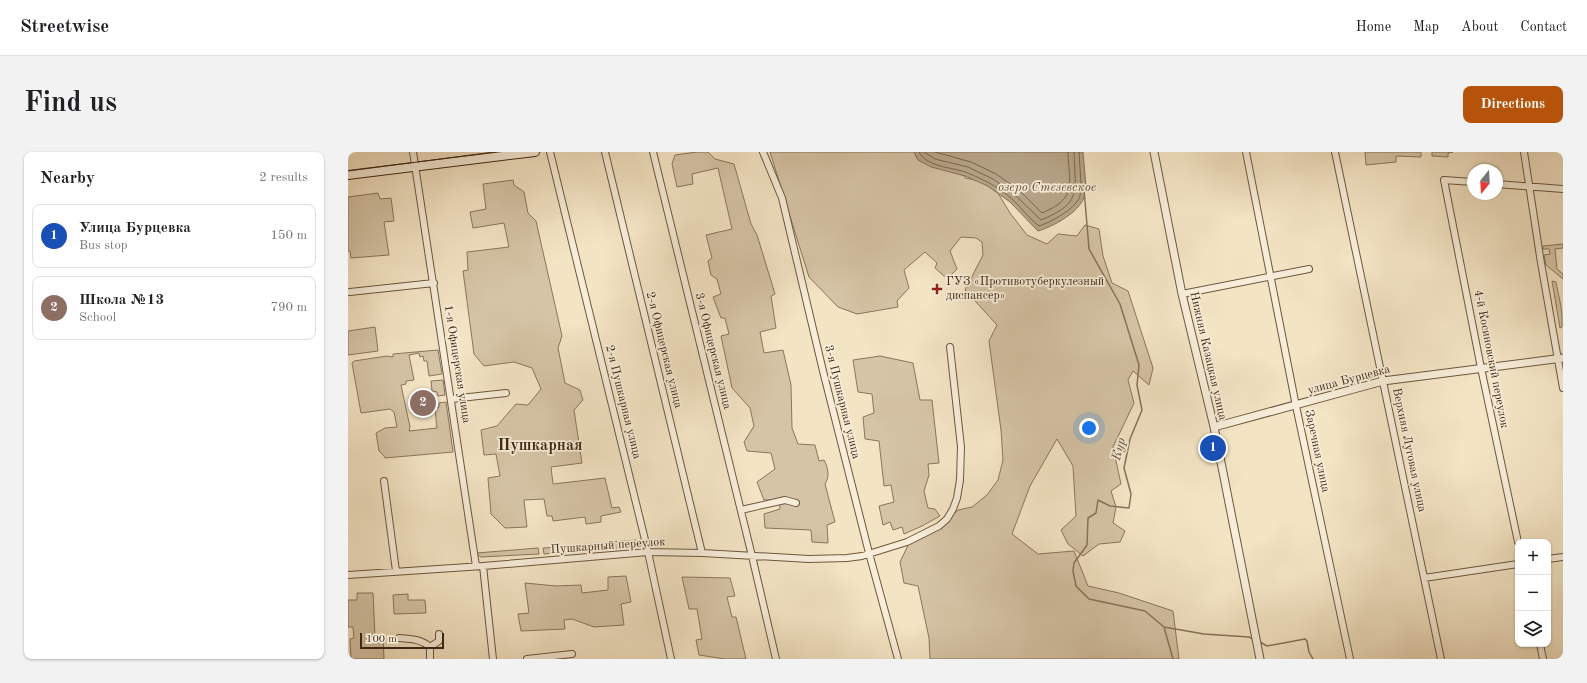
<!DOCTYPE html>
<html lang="en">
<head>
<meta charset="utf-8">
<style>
	:root { --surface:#fff; --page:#f2f2f2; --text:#202124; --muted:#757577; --line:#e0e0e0; --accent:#b45309 }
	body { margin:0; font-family:"Old Standard TT",serif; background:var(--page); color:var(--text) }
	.controls { position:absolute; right:12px; bottom:12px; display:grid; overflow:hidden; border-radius:8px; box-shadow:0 1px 3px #0004 }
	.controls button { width:36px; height:36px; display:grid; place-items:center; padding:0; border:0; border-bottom:1px solid var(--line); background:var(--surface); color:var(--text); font:20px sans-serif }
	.compass { position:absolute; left:1119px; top:12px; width:36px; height:36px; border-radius:50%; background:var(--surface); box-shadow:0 1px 3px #0004; rotate:198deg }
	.scale { position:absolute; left:12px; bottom:10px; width:84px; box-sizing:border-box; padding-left:4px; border:2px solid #402813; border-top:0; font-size:11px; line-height:14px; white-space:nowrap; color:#402813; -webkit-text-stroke:3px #f7edd9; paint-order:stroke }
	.you { position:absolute; left:741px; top:276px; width:14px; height:14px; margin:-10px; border:3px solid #fff; border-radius:50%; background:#1a73e8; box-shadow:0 0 0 6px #1a73e833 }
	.badge { display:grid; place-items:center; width:26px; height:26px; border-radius:50%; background:var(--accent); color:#fff; font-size:13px; font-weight:700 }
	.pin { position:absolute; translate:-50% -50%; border:2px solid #fff; box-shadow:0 1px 4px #0006 }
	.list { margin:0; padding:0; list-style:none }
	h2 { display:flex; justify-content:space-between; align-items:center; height:52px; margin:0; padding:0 16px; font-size:17px }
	h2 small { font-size:13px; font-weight:400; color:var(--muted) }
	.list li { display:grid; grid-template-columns:26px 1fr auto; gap:12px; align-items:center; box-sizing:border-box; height:64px; margin:0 8px 8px; padding:0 8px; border:1px solid var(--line); border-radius:8px }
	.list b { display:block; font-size:15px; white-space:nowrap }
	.list p { margin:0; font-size:13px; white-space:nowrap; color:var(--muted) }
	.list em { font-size:13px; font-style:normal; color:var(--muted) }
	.icon { flex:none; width:22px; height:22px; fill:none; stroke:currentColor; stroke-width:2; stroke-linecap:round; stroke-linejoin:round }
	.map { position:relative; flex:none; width:1215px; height:507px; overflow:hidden; border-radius:8px }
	header { display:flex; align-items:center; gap:24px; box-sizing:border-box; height:56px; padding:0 20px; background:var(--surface); border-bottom:1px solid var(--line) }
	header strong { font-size:19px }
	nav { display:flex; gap:22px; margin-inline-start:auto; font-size:14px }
	.intro { display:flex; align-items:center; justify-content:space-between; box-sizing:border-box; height:96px; padding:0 24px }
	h1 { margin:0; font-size:28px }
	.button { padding:10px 18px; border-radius:8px; background:var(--accent); color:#fff; font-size:14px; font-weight:700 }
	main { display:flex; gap:24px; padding:0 24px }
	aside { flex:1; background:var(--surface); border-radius:8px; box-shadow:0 1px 3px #0004 }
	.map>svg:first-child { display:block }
	.green { fill:#d5c4a6; stroke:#8a765c }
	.water { fill:#b6a488; stroke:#877259 }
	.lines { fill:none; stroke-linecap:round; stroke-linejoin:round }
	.shore { stroke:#7b664e; stroke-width:1 }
	.stream { stroke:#877259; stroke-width:1.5 }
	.minor-casing { stroke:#6d573f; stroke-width:8 }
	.tertiary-casing { stroke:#6d573f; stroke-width:9 }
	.secondary-casing { stroke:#402813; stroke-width:10 }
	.minor { stroke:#f7edd9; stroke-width:6 }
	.tertiary { stroke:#f7edd9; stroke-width:7 }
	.secondary { stroke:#f7edd9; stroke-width:8 }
	.tram { stroke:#402813; stroke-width:1 }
	.poi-dot { fill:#8f2418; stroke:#f7edd9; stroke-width:1.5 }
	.labels { text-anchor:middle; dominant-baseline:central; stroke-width:3.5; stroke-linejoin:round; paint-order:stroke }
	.poi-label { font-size:12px; fill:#402813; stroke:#f7edd9; text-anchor:start }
	.street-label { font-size:12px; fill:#402813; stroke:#f7edd9 }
	.water-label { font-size:13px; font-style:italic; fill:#634d36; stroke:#f7edd9 }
	.district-label { font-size:16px; font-weight:bold; fill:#402813; stroke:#f7edd9 }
</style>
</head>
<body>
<header>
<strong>Streetwise</strong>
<nav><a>Home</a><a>Map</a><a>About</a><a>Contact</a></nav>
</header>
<div class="intro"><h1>Find us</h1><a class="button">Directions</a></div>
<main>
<aside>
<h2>Nearby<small>2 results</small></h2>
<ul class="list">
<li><span class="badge" style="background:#1a4fb4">1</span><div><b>Улица Бурцевка</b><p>Bus stop</p></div><em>150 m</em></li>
<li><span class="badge" style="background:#8d6e63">2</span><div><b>Школа №13</b><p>School</p></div><em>790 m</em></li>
</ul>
</aside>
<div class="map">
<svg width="1215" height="507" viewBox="0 0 1215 507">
	<rect width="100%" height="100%" fill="#f3e4c4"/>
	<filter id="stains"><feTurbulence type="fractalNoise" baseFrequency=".005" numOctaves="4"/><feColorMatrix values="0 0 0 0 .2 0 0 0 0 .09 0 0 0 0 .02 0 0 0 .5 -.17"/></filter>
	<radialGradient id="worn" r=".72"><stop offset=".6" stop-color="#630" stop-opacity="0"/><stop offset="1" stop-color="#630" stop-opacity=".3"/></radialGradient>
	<path class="green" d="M349,0H360L367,7L386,12L403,72L409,83L427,142L423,144L428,176L412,180L416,201L435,198L443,233L444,276L450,292L467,293L471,309L476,308C480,315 482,325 477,332L487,370L479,373L480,391L464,390L463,378L417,376L416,362L432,357L431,348H416L409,330L427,317L423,301L399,299L396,290L406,274L402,256L384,236L373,184L381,182L377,166H373L365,145L373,142L369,127L363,123L360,109L364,106L358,83L384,77L370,16L344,22L345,32L329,35L324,12L327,3Z
		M422,0H566L570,8L617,24V26L632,29L650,41L662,61L679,83L699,92L710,82L729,84L737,73L751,77L755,104L764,131L780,139L805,216L801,233L785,219L780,228L786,251L765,295L773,332L763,339L768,355L765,371L777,379L772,390L751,392L735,404L720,392L713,378L728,364L725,314L709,287L682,334L664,382L690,402L726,399L740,434L771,441L825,459L831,507H582L581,486L570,434L556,431L552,410L562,389L588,379L610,358L624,355L639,343L650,328L655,308L653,278L641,189L649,173L617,138L635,103L634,90L628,86L613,85L602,99L609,117L602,124H596L587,116L589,111L577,100L556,118L561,136L549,149L550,155L509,162L490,155L461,125Z
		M1017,0H1073V5L1048,4V10L1018,13Z
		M1084,0H1105L1100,1V5L1084,4Z
		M165,28L166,33L176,40L180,61L188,69L214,184L210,196L217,231L232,238L235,248L226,258L234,311L203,315L205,332L257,326L264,356L271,355L273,360L253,364V370L238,372L237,365L205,369L204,364H199L196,347L176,348L179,375L157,376L143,362L140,326L152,324L148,302L136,303L133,278L149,274L168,252L180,253L193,237L184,216L166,210L136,214L126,202L115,119L120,118L119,100L161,95L156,71L125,76L122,60L138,57L135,32Z
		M30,41L32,47L43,46L46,69L36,70L41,103L3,106L2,99H0V45Z
		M1215,92V96L1207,97L1209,117L1215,122V127L1198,113L1196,103L1202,102L1201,97H1195V94Z
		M1204,129L1208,130C1211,147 1215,157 1214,175L1212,176Z
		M27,175L30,199L0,203V179Z
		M90,198L94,222L81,224L79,209H76L75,204L72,205L71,201L61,203L66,228L58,229V232L53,233L62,275L61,279L89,276L87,257L91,255V251L98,250L105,300L37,306L36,304L31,299L28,281L37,276L49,275L46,260L42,257L13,261L4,211L6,209L39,204L45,205V202Z
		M532,204L565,211L572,248H584L591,311L580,312L581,323L576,339L580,356L587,357L592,364L574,374L556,382L554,375L545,378L542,370L535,373L531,354L546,350L543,333L536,334L531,289L517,287L515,265L526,261L524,242L510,240L505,208Z
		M95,228L97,243L90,244L89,240L84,239L83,229Z
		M288,388L286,393L283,395L230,399L229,393Z
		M226,394L227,399L196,402L195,396Z
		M190,396L191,402L133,405L130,403L129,401Z
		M278,424L283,450L273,452L276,473L246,475L224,467L216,468L217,477L173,479L170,462L181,461L177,431L208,434L233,433L234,441L260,438V425Z
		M334,425L382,426L387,444L379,445L384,465H388L398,507H377L351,503L348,488L354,487L349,457H341Z
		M9,441H25L27,484H35L36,507H3L2,487L6,486L5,475H0V448H9Z
		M60,442V448H77L78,461L46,462L45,443Z"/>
	<path class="water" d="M566,0H735L738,34L736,36C736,39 737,43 736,45C731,61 704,75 690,79L662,50L640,34L617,24L583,15L570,8Z"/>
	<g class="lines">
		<path class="shore" d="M571,0C579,16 606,15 620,21C636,28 653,36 665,48C674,56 681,67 691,74C703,70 728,57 732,44C733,39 731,36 733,32L731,0
			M576,0L587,7L620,15L645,27L667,43L693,68C735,51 727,39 726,0
			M587,0L623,10L648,22L671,38L694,61C730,46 721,32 720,0"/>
		<path class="stream" d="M736,37L741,97L772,152L791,213L789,233L794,258L782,287L776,316L783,342L781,356L762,354L750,348L748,361L740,366L739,393L726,411L725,419L728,434L741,447L797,459L816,475L825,507
			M816,475L856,482L901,485L905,487
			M912,490L919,494L957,487L959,489L961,500L965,507"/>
		<defs>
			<path id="minor" d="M65,0L128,414
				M202,0L300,400L323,507
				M257,0L354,401
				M305,0L404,404L428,507
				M415,0L434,46L475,219L521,401L550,507
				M898,0L948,254L1002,507
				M987,0L1093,507
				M1176,0L1193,111L1215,236
				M1125,30L1096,28L1133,216L1170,390
				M1149,32L1215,37
				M2,140L86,131
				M834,142L961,117
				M103,247L158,241
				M36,329L48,419
				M393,358L437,348L448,351
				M1200,407L1215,405
				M135,414L145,507
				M0,423L135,414L300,400L354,401L461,407L499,406L514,404L559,390L591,374L599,367L605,357L609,346L612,328L613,295L602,195
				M1076,426L1170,412
				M51,486C63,487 73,487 82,495V507
				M1192,492L1195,507
				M82,495L91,489V482
				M179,507L224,502"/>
			<path id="tertiary" d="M806,0L834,142L866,275L912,507
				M866,275L1035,229L1215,206"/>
			<path id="secondary" d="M0,23L187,0"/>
		</defs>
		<use href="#minor" class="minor-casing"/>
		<use href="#tertiary" class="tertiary-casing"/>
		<use href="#secondary" class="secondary-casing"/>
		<use href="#minor" class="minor"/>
		<use href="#tertiary" class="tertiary"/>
		<use href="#secondary" class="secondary"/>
		<path class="tram" d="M0,19L146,0"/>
	</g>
	<path class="poi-dot" d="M587 131h4v4h4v4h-4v4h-4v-4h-4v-4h4z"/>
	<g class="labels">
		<g class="poi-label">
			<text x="598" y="130">ГУЗ «Противотуберкулезный<tspan x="598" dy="14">диспансер»</tspan></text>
		</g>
		<g class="street-label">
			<text transform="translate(316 198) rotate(76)">2-я Офицерская улица</text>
			<text transform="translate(365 199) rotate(76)">3-я Офицерская улица</text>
			<text transform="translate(860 204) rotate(77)">Нижняя Казацкая улица</text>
			<text transform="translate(1143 207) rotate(79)">4-й Косиновский переулок</text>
			<text transform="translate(109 212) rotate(81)">1-я Офицерская улица</text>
			<text transform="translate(1001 228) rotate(-15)">улица Бурцевка</text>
			<text transform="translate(275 250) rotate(76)">2-я Пушкарная улица</text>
			<text transform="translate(494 250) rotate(76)">3-я Пушкарная улица</text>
			<text transform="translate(1061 298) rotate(78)">Верхняя Луговая улица</text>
			<text transform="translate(969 299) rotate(78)">Заречная улица</text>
			<text transform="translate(260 394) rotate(-4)">Пушкарный переулок</text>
		</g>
		<g class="water-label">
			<text x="699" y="35">озеро Стезевское</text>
			<text transform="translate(771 297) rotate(-77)">Кур</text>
		</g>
		<g class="district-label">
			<text x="192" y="294">Пушкарная</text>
		</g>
	</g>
	<rect width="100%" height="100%" filter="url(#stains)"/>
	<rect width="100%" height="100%" fill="url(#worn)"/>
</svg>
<div class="controls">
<button>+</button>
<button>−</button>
<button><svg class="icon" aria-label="layers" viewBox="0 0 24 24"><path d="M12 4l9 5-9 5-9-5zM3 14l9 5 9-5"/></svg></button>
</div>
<svg class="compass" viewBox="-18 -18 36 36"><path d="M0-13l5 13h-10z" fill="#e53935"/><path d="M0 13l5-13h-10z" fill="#757577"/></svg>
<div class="scale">100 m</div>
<div class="you"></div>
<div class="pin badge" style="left:865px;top:296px;background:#1a4fb4">1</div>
<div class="pin badge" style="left:75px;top:251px;background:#8d6e63">2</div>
</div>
</main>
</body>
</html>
